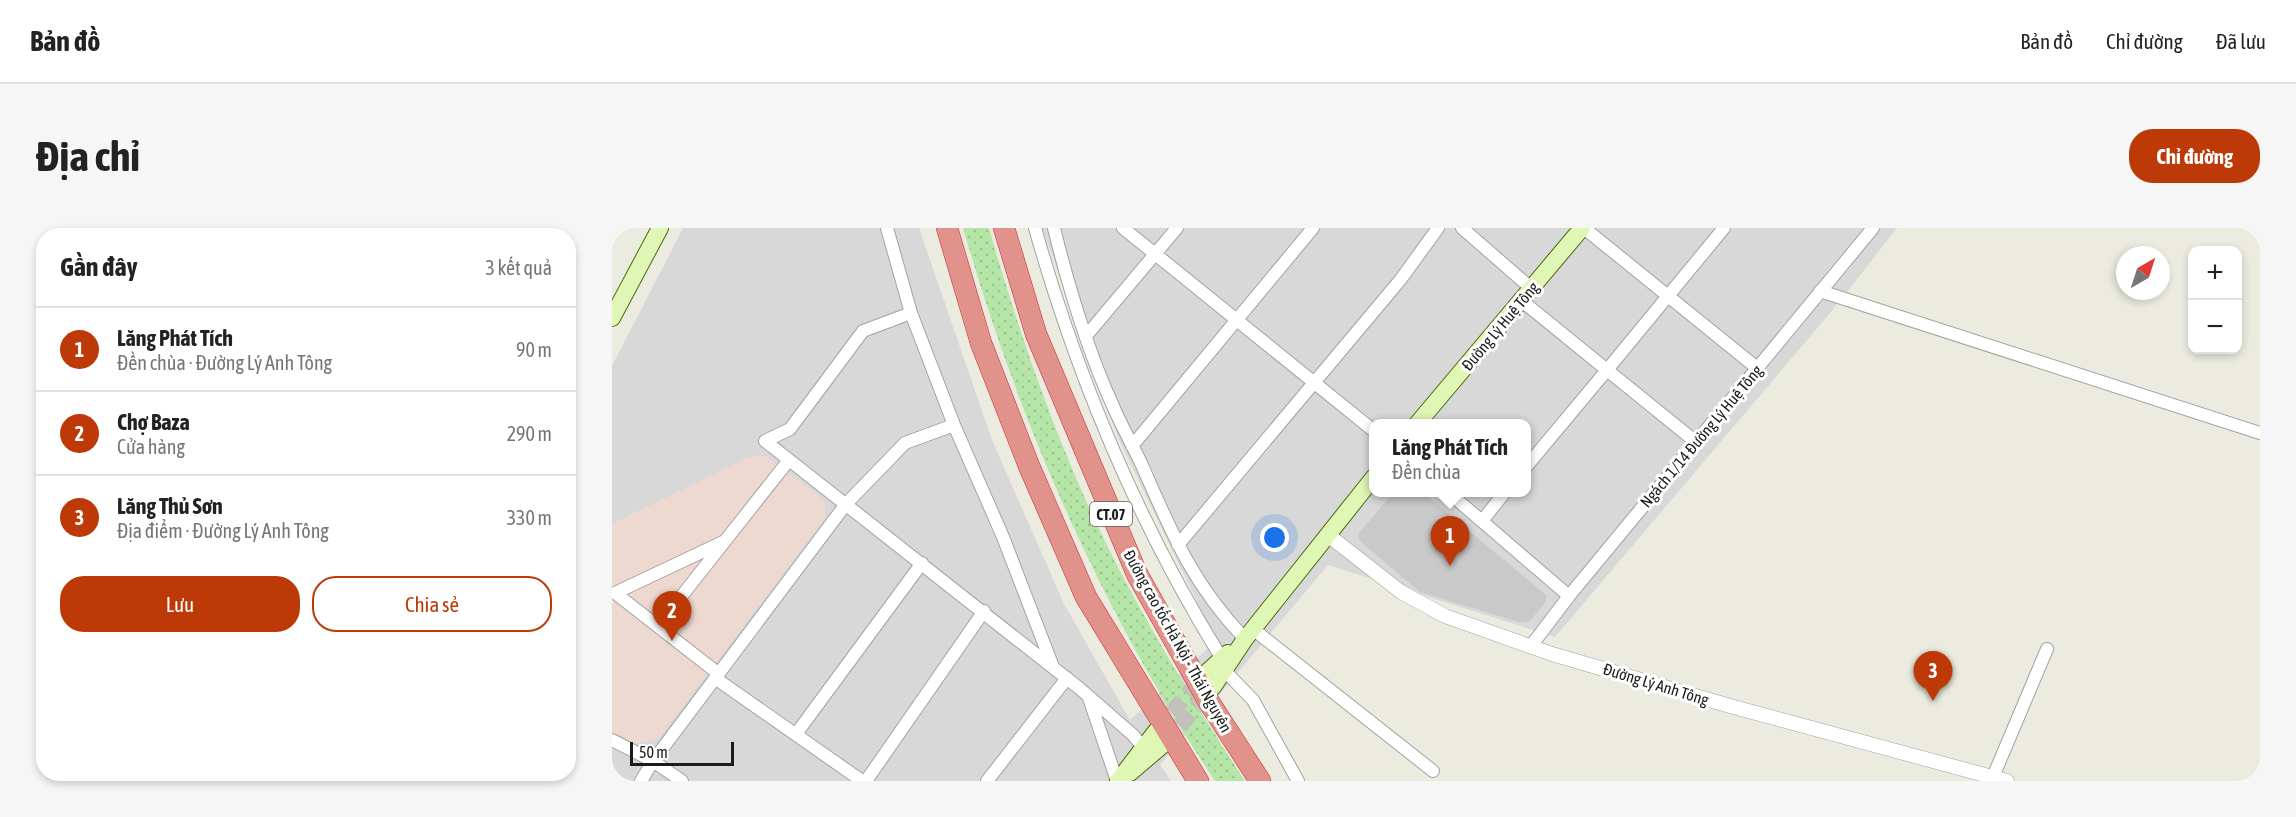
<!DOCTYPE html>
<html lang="vi">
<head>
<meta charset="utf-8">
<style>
	:root { --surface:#fff; --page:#f6f6f6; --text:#222; --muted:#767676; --line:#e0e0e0; --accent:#bd3a08 }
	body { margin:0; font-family:"Asap Condensed",sans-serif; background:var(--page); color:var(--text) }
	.controls { position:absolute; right:18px; top:18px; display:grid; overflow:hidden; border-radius:12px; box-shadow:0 3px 9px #0003 }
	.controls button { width:54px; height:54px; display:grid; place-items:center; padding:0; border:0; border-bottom:2px solid var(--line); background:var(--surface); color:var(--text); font:30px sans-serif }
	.compass { position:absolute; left:1504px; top:18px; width:54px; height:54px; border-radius:50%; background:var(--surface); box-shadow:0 3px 9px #0003; rotate:39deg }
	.scale { position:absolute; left:18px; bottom:15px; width:104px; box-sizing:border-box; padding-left:6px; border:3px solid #1b1b1b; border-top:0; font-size:16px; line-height:21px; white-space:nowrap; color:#1b1b1b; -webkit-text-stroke:4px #fff; paint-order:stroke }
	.you { position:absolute; left:663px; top:310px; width:21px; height:21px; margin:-15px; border:4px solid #fff; border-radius:50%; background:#1a73e8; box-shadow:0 0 0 9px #1a73e833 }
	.badge { display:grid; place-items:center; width:39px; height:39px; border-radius:50%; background:var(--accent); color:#fff; font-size:20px; font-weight:700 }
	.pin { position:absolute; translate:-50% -50px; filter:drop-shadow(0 2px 3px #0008) }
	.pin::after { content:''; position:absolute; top:32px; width:21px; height:18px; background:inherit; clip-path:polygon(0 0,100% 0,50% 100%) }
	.popup { position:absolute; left:757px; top:191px; width:162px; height:78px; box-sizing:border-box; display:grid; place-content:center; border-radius:12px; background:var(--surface); filter:drop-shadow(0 2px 4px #0005); font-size:20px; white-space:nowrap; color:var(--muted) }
	.popup b { font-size:22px; color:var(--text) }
	.popup::after { content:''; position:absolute; left:50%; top:100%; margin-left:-12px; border:12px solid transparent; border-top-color:var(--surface) }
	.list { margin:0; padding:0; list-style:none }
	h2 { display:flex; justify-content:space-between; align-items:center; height:78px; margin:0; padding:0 24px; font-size:26px }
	h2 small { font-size:20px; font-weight:400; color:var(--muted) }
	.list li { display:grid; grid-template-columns:39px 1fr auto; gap:18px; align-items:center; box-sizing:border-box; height:84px; padding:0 24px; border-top:2px solid var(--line) }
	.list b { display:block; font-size:22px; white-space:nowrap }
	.list p { margin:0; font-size:20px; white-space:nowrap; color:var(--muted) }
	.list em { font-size:20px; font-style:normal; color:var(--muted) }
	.actions { display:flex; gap:12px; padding:18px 24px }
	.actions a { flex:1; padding:14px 0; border:2px solid var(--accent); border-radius:24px; text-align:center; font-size:21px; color:var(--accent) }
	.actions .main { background:var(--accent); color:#fff }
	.map { position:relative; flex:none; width:1648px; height:553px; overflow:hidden; border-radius:24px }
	header { display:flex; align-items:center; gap:36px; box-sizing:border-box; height:84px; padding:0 30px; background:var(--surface); border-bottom:2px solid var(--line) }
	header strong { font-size:28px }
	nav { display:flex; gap:33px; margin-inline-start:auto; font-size:21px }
	.intro { display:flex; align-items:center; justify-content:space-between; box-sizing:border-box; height:144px; padding:0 36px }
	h1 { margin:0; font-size:42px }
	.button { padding:15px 27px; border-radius:24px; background:var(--accent); color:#fff; font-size:21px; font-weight:700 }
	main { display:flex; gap:36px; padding:0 36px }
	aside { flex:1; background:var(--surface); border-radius:24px; box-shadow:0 3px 9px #0003 }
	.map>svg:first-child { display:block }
	.residential { fill:#d9d8d8; fill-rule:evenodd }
	.commercial { fill:#edd9d0 }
	.religious { fill:#c9c9c9 }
	.grass { fill:url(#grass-dots) }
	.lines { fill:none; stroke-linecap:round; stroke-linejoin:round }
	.secondary-tunnel { stroke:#c2c1b9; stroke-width:16; stroke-dasharray:16 8; stroke-linecap:butt }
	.minor-casing { stroke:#a2a2a2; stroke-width:14 }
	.tertiary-casing { stroke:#a2a2a2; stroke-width:15 }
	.secondary-casing { stroke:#456b09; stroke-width:18 }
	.motorway-casing { stroke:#cd2a35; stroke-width:22 }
	.minor { stroke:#fff; stroke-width:12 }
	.tertiary { stroke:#fff; stroke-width:14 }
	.secondary { stroke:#e0f6b5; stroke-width:16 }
	.motorway { stroke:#e1928a; stroke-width:21 }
	.labels { text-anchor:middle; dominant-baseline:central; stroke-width:6; stroke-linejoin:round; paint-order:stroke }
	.shield { fill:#fff; stroke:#5f5f5f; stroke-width:1.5 }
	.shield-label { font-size:15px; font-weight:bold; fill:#1b1b1b }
	.street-label { font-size:16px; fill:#1b1b1b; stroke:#fff }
</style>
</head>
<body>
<header>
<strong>Bản đồ</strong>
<nav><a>Bản đồ</a><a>Chỉ đường</a><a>Đã lưu</a></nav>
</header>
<div class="intro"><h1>Địa chỉ</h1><a class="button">Chỉ đường</a></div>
<main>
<aside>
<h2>Gần đây<small>3 kết quả</small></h2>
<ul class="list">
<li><span class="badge">1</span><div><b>Lăng Phát Tích</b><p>Đền chùa · Đường Lý Anh Tông</p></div><em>90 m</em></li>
<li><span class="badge">2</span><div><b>Chợ Baza</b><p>Cửa hàng</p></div><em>290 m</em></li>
<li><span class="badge">3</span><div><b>Lăng Thủ Sơn</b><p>Địa điểm · Đường Lý Anh Tông</p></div><em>330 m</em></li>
</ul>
<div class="actions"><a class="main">Lưu</a><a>Chia sẻ</a></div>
</aside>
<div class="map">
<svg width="1648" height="553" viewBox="0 0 1648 553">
	<defs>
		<pattern id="grass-dots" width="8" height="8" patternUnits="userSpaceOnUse" patternTransform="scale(1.5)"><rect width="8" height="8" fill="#b5e5a7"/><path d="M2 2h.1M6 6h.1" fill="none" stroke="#9bc48f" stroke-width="1.8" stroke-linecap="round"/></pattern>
	</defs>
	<rect width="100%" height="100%" fill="#ecebe0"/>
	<path class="residential" d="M71,0H307L380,212L452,376L518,492L604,413L507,212L430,0H1285L1224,78L943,409L716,337L548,537L559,553H0V138ZM762,196H914V264H762Z"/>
	<path class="commercial" d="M153,228L213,272V290L46,511L23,516L0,504V296L137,229Z"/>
	<path class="religious" d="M781,265H812L934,367L933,375L917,394H907L808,364L747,312V305Z"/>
	<path class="grass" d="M351,0H377C411,120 454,240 512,351C549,420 590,487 633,553H603C489,382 408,197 351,0Z"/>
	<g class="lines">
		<path class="secondary-tunnel" d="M544,503L592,447
			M552,516L601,460"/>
		<defs>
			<path id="minor" d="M275,0L299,85L342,197L391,309L441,439
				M423,0C466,152 527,297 610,431
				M442,0C457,61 475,121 501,178C509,197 520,216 529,235C560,305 579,354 633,411
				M511,0L762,203
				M850,0L920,61
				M972,0L1145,140
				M1208,63L1648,205
				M910,73L995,142L914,239
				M299,85L251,103L178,201L153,213L467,460L521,507L535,524
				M474,108L565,0
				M1084,214L995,142L1112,0
				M520,218L701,0
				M836,264L957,368
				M870,293L893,264
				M113,313L177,232
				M566,317L789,51L826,0
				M46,398L113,313L3,365L107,446
				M641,401L821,543
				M919,418L957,368L1261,0
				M612,442L641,472L686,553
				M103,450L250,553
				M477,470L505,553
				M184,506L310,335
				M0,512L41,533L70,553
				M1381,549L1435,421
				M29,553L41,533L234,276L293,215L342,197
				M254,553L372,383
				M375,553L455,450"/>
			<path id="tertiary" d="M716,307L789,364L833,388L940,426L1118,478L1395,553"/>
			<path id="secondary" d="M0,90L48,0
				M805,196L970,0
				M592,447L616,425
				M601,459L633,411L762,249
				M518,545L552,516
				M506,553L544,503"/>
			<path id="motorway" d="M335,0L369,115L417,238L474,369L586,553
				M392,0L424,106L525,346L597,474L648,553"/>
		</defs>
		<use href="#minor" class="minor-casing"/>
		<use href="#tertiary" class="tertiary-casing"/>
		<use href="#secondary" class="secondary-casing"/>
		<use href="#motorway" class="motorway-casing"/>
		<use href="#minor" class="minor"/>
		<use href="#tertiary" class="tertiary"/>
		<use href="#secondary" class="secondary"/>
		<use href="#motorway" class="motorway"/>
	</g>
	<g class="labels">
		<rect class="shield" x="478" y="274" width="42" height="24" rx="4.5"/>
		<g class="shield-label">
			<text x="499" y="286">CT.07</text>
		</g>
		<g class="street-label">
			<text transform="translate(888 98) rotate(-50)">Đường Lý Huệ Tông</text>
			<text transform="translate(1089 208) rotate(-50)">Ngách 1/14 Đường Lý Huệ Tông</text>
			<text transform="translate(566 413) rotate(61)">Đường cao tốc Hà Nội - Thái Nguyên</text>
			<text transform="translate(1044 456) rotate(17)">Đường Lý Anh Tông</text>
		</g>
	</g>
</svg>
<div class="controls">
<button>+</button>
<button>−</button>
</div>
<svg class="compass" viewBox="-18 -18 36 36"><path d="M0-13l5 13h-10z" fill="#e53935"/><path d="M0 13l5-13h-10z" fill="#767676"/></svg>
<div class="scale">50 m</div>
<div class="you"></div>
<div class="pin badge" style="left:838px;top:338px">1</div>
<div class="popup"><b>Lăng Phát Tích</b>Đền chùa</div>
<div class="pin badge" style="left:60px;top:413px">2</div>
<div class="pin badge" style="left:1321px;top:473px">3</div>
</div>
</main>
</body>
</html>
